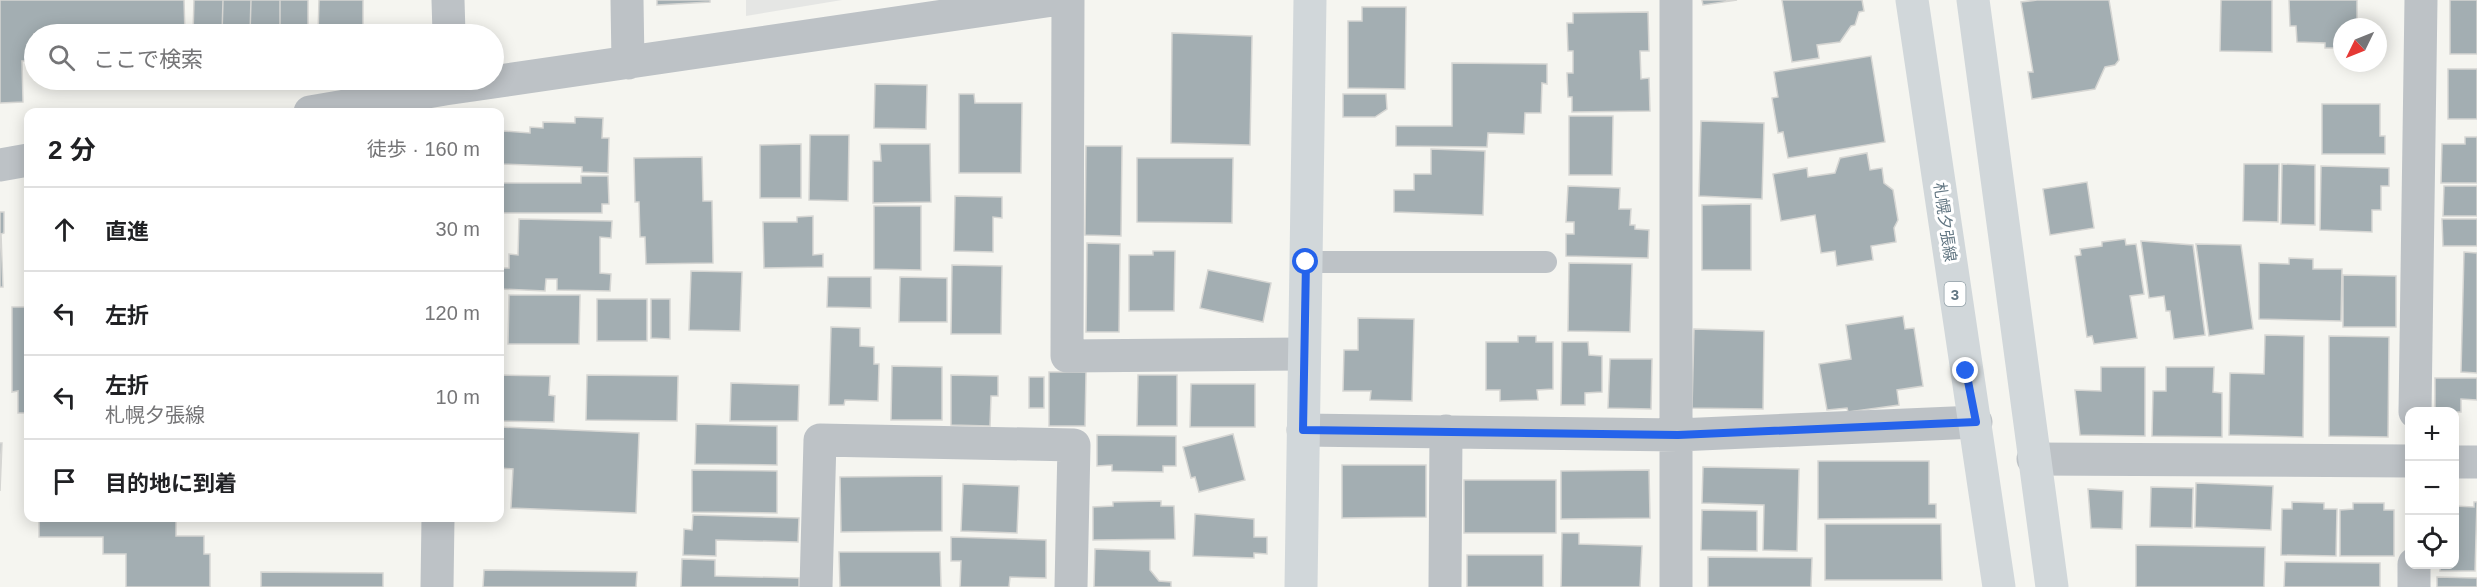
<!DOCTYPE html>
<html lang="ja">
<head>
<meta charset="utf-8">
<style>
	:root { --surface:#fff; --page:#f6f6f6; --text:#202124; --muted:#757577; --line:#e0e0e0 }
	body { margin:0; font-family:Helvetica,"Noto Sans JP",sans-serif; background:var(--page); color:var(--text) }
	.controls { position:absolute; right:18px; bottom:18px; display:grid; overflow:hidden; border-radius:12px; box-shadow:0 3px 15px #0003 }
	.controls button { width:54px; height:54px; display:grid; place-items:center; padding:0; border:0; border-bottom:2px solid var(--line); background:var(--surface); color:var(--text); font:30px sans-serif }
	.compass { position:absolute; left:2333px; top:18px; width:54px; height:54px; border-radius:50%; background:var(--surface); box-shadow:0 3px 15px #0003; rotate:227deg }
	.stop { position:absolute; width:18px; height:18px; margin:-14px; border:4px solid #2563eb; border-radius:50%; background:#fff }
	.stop.end { background:#2563eb; border-color:#fff; box-shadow:0 2px 6px #0008 }
	.list { margin:0; padding:0; list-style:none }
	h2 { display:flex; justify-content:space-between; align-items:center; height:78px; margin:0; padding:0 24px; font-size:26px }
	h2 small { font-size:20px; font-weight:400; color:var(--muted) }
	.list li { display:grid; grid-template-columns:39px 1fr auto; gap:18px; align-items:center; box-sizing:border-box; height:84px; padding:0 24px; border-top:2px solid var(--line) }
	.list b { display:block; font-size:22px; white-space:nowrap }
	.list p { margin:0; font-size:20px; white-space:nowrap; color:var(--muted) }
	.list em { font-size:20px; font-style:normal; color:var(--muted) }
	.icon { flex:none; width:33px; height:33px; fill:none; stroke:currentColor; stroke-width:2; stroke-linecap:round; stroke-linejoin:round }
	.map { position:relative; flex:none; width:2477px; height:587px; overflow:hidden }
	.search { position:absolute; background:var(--surface); box-shadow:0 3px 15px #0003; left:24px; top:24px; width:480px; height:66px; display:flex; align-items:center; gap:15px; box-sizing:border-box; padding:0 21px; border-radius:33px; color:var(--muted); font-size:22px }
	.panel { position:absolute; background:var(--surface); box-shadow:0 3px 15px #0003; left:24px; top:108px; width:480px; height:414px; border-radius:12px }
	.map>svg:first-child { display:block }
	.built { fill:#e5e6e4 }
	.building { fill:#a3aeb2; stroke:#d6d6d3; stroke-width:1.5 }
	.lines { fill:none; stroke-linecap:round; stroke-linejoin:round }
	.lane { stroke:#bdc2c6; stroke-width:22 }
	.street { stroke:#bdc2c6; stroke-width:33 }
	.secondary { stroke:#d1d7da; stroke-width:33 }
	.primary { stroke:#d1d7da; stroke-width:33 }
	.route { stroke:#2563eb; stroke-width:8 }
	.labels { text-anchor:middle; dominant-baseline:central; stroke-width:6; stroke-linejoin:round; paint-order:stroke }
	.shield { fill:#fff; stroke:#92a0a8; stroke-width:1.5 }
	.shield-label { font-size:15px; font-weight:bold; fill:#637783 }
	.street-label { font-size:16px; fill:#637783; stroke:#fff }
</style>
</head>
<body>
<div class="map">
<svg width="2477" height="587" viewBox="0 0 2477 587">
	<rect width="100%" height="100%" fill="#f5f5f0"/>
	<path class="built" d="M746,0H842L746,16Z"/>
	<path class="building" d="M0,0H184L185,34H34V61H22L23,102L0,103Z
		M194,0H223L222,34H193Z
		M223,0H251L250,34H222Z
		M251,0H280V34H250Z
		M280,0H308V34H280Z
		M319,0H363V34H318Z
		M657,0H710V2L657,5Z
		M1702,0H1737L1703,5Z
		M1782,0H1862L1864,11L1859,12L1855,25L1851,26L1840,42L1817,45L1819,58L1792,62Z
		M2037,0H2109L2119,60L2115,65L2105,67L2095,89L2032,99L2028,72H2033L2021,2Z
		M2221,0H2272V52L2220,51Z
		M2289,0H2357V27H2342V48H2325V43L2297,42L2296,26H2290Z
		M2450,0H2477V54H2450Z
		M1362,7H1406L1405,89L1348,88V21H1362Z
		M1648,12L1649,51H1640L1641,79L1649,78L1650,111L1572,112V97H1568L1567,73H1573V51H1568L1567,23H1573V13Z
		M1172,33L1252,36L1250,145L1171,143Z
		M1871,56L1885,142L1788,158L1783,132L1778,133L1772,98L1778,97L1774,72Z
		M1452,63L1547,64V84L1542,83L1541,113H1525L1524,134L1488,133L1487,147L1396,146V126H1452Z
		M2448,69H2477V119H2448Z
		M875,84L927,85L926,129L874,128Z
		M959,94H974L975,103H1022L1021,173H959Z
		M1343,94H1386L1387,109L1375,117H1343Z
		M2322,104H2380V136H2385V154H2322Z
		M1569,116H1613L1612,175H1569Z
		M575,117L603,118L602,138H609L608,173L582,172V167L501,164L503,131L530,133V127L543,128V122L575,123Z
		M1701,121L1764,123L1762,199L1699,196Z
		M810,135H849L848,201L809,200Z
		M2465,137H2477V183H2441L2442,144H2465Z
		M801,144V198H760V145Z
		M880,144H930L931,202L873,203V161H881Z
		M1086,146H1122L1121,236L1085,235Z
		M1431,149L1485,151L1483,215L1394,212V190H1414V174H1431Z
		M1867,153L1870,170L1882,168L1884,183L1893,190L1898,220L1894,228L1896,242L1871,246L1873,260L1837,266L1835,251L1821,253L1815,215L1781,221L1773,174L1807,168L1808,177L1835,173L1840,158Z
		M702,157L703,201H712L713,263L646,264L645,237H640L639,202H635L634,158Z
		M1137,158H1233L1232,223L1137,222Z
		M2244,164H2279L2278,222L2243,221Z
		M2282,164L2315,165V225L2281,224Z
		M2321,166L2389,168V186H2381V210H2372V232L2320,230Z
		M581,176H608L609,204H602V213H500V183H581Z
		M2087,182L2094,228L2050,235L2043,189Z
		M1568,186L1620,188L1619,209H1631L1630,225H1635V229L1649,230L1648,258L1566,256V234H1574V222H1566Z
		M2444,186H2477V216H2443Z
		M955,196L1002,197V218L993,217V252L954,251Z
		M1751,204V270H1702V205Z
		M874,206H921V270L874,269Z
		M0,212H4V233L1,234L3,287H0Z
		M813,216V255L823,254V267L764,268L763,222H797V217Z
		M519,219L612,221L611,238L600,237V273L611,274L610,291L557,290V279H546L545,291L500,289V268H509V254L518,255Z
		M2442,219H2477V246H2443Z
		M2125,239L2126,245L2136,244L2144,294L2130,296L2137,338L2094,344L2092,336L2087,337L2075,256L2081,255L2080,249L2102,246V242Z
		M2141,241L2193,245L2205,335L2174,339L2170,311H2166L2164,296L2149,298Z
		M1087,243L1120,244L1119,332H1086Z
		M2196,244L2241,245L2253,329L2209,336Z
		M1153,251H1175L1174,311H1129V255H1153Z
		M2464,252L2477,253V373L2461,372Z
		M2289,258L2313,259V269H2342L2341,321L2259,319V263L2289,264Z
		M1569,263L1632,264L1630,332L1568,331Z
		M952,265L1002,266L1001,334H951Z
		M1208,270L1271,283L1263,322L1200,308Z
		M691,271L742,272L740,331L689,330Z
		M2343,275L2396,276V327H2343Z
		M828,277H871V308L827,307Z
		M900,277L947,278V322H899Z
		M509,295H580L579,344H508Z
		M597,299H647V341H597Z
		M651,299H670V339L651,338Z
		M12,307H28V413H18V391L12,392Z
		M1903,316L1905,329L1914,328L1923,386L1897,390L1899,405L1848,412L1847,408L1827,410L1819,364L1851,359L1846,325Z
		M1358,318L1414,319L1412,401L1370,400L1371,391H1343L1344,350H1358Z
		M831,327L860,328V346L874,347V364H879L878,401L845,400L844,405H829Z
		M1694,329L1764,331L1763,409L1692,408Z
		M2265,335L2304,336L2303,437L2229,435L2230,373L2264,374Z
		M1518,336H1536V342H1553V389L1537,390L1538,400L1500,401V390H1486V342H1518Z
		M2329,336L2389,337L2388,437L2329,436Z
		M1562,342H1588L1589,355L1602,356V392L1585,393V405H1561Z
		M1610,359H1652L1651,409L1608,408Z
		M892,366L942,367V420H891Z
		M2101,367H2145V436L2080,435L2075,390L2101,391Z
		M2166,367H2214L2213,392L2222,393V437L2152,436L2153,391H2166Z
		M1049,372H1086L1085,426H1049Z
		M500,375L550,376L549,395L555,396L554,422L500,421Z
		M587,375L678,376L677,421L586,420Z
		M951,375L998,376V396H991L990,426L951,425Z
		M1138,375H1177V426H1137Z
		M1029,377H1044V408H1029Z
		M2435,378H2477V400L2461,399V412H2435Z
		M731,383L799,385L798,421H730Z
		M1191,384H1255V427H1190Z
		M696,424L777,426V465L695,464Z
		M500,427L639,433L636,513L511,508L513,469L500,468Z
		M1233,434L1245,480L1199,492L1195,477L1191,478L1183,447Z
		M1097,435L1176,436V466H1163V472L1112,471V465L1097,466Z
		M0,443H2L0,491Z
		M1818,461H1929V504H1936V518L1818,519Z
		M1342,465H1426V517L1342,518Z
		M1703,467L1799,469L1797,551L1763,550L1764,505L1702,503Z
		M692,470L777,471V513L692,512Z
		M1649,470L1650,518L1561,519V471Z
		M942,476V531L841,532L840,477Z
		M1464,480H1556V533H1464Z
		M2196,483L2273,486L2271,530L2195,527Z
		M963,484L1019,486L1017,533L961,531Z
		M2151,487L2193,488L2192,528L2150,527Z
		M2088,489L2123,491L2122,529L2091,528Z
		M1161,501V506H1174L1175,539L1093,540V507L1113,506V502Z
		M2292,502L2324,503V509H2337L2336,556L2281,555L2282,509H2292Z
		M2474,502H2477L2475,571H2440V564H2454V506L2474,507Z
		M2353,503H2384V510H2394V556H2340V510L2353,509Z
		M1702,510L1757,511V551L1701,550Z
		M1195,514L1254,519V537H1267V554L1254,553V558L1193,556Z
		M693,515L799,518L798,542L716,540V556L683,555L684,529L692,530Z
		M39,518H176V536H204V554H210V587H126V554H103V537H39Z
		M1825,524H1941L1942,580H1825Z
		M1562,533H1579V544L1642,546L1640,587H1561Z
		M951,537L1046,540V578L1010,577L1009,587H960L961,561H951Z
		M2136,545L2265,547L2264,587H2136Z
		M1095,549L1150,551V570L1159,581L1171,582V587H1094Z
		M839,552H940L941,587H840Z
		M1467,555H1543V587H1467Z
		M1708,557L1812,558L1811,587H1708Z
		M682,559L715,560V576L799,578V587H681Z
		M2285,562L2380,563V587H2284Z
		M484,570L637,572L636,587H483Z
		M261,572L383,573V587H261Z
		M2437,577L2477,578V587H2437Z"/>
	<g class="lines">
		<path class="lane" d="M1306,262H1546"/>
		<path class="street" d="M448,0L449,34
			M627,0L628,63
			M1068,0L1067,356L1304,354
			M310,112L445,89L1053,0
			M0,165L28,160
			M2415,412L2421,0
			M1303,430L1678,435L1976,422
			M2033,459L2410,461
			M2454,462H2477
			M437,587L438,518
			M816,587L820,440L1074,445L1071,587
			M1445,587L1446,431
			M1676,587V0
			M2414,587V564"/>
		<path class="secondary" d="M1301,587L1310,0"/>
		<path class="primary" d="M1912,0L1999,587
			M1973,0L2052,587"/>
	</g>
	<g class="lines">
		<path class="route" d="M1306,262L1303,430L1678,435L1976,422L1966,371"/>
	</g>
	<g class="labels">
		<rect class="shield" x="1944.5" y="282" width="21" height="24" rx="4.5"/>
		<g class="shield-label">
			<text x="1955" y="294">3</text>
		</g>
		<g class="street-label">
			<text transform="translate(1945 222) rotate(82)">札幌夕張線</text>
		</g>
	</g>
</svg>
<div class="controls">
<button>+</button>
<button>−</button>
<button><svg class="icon" aria-label="locate" viewBox="0 0 24 24"><circle cx="12" cy="12" r="6"/><path d="M12 2v4M12 18v4M2 12h4M18 12h4"/></svg></button>
</div>
<svg class="compass" viewBox="-18 -18 36 36"><path d="M0-13l5 13h-10z" fill="#e53935"/><path d="M0 13l5-13h-10z" fill="#757577"/></svg>
<div class="stop" style="left:1306px;top:262px"></div>
<div class="stop end" style="left:1966px;top:371px"></div>
<div class="search"><svg class="icon" aria-label="search" viewBox="0 0 24 24"><circle cx="10" cy="10" r="6"/><path d="M15 15l6 6"/></svg>ここで検索</div>
<section class="panel">
<h2>2 分<small>徒歩 · 160 m</small></h2>
<ul class="list">
<li><svg class="icon" aria-label="ahead" viewBox="0 0 24 24"><path d="M12 20V5M6 11l6-6 6 6"/></svg><div><b>直進</b></div><em>30 m</em></li>
<li><svg class="icon" aria-label="left" viewBox="0 0 24 24"><path d="M17 20v-9H6M10 6l-5 5 5 5"/></svg><div><b>左折</b></div><em>120 m</em></li>
<li><svg class="icon" aria-label="left" viewBox="0 0 24 24"><path d="M17 20v-9H6M10 6l-5 5 5 5"/></svg><div><b>左折</b><p>札幌夕張線</p></div><em>10 m</em></li>
<li><svg class="icon" aria-label="arrive" viewBox="0 0 24 24"><path d="M6 21V4h12l-3 4 3 4H6"/></svg><div><b>目的地に到着</b></div></li>
</ul>
</section>
</div>
</body>
</html>
